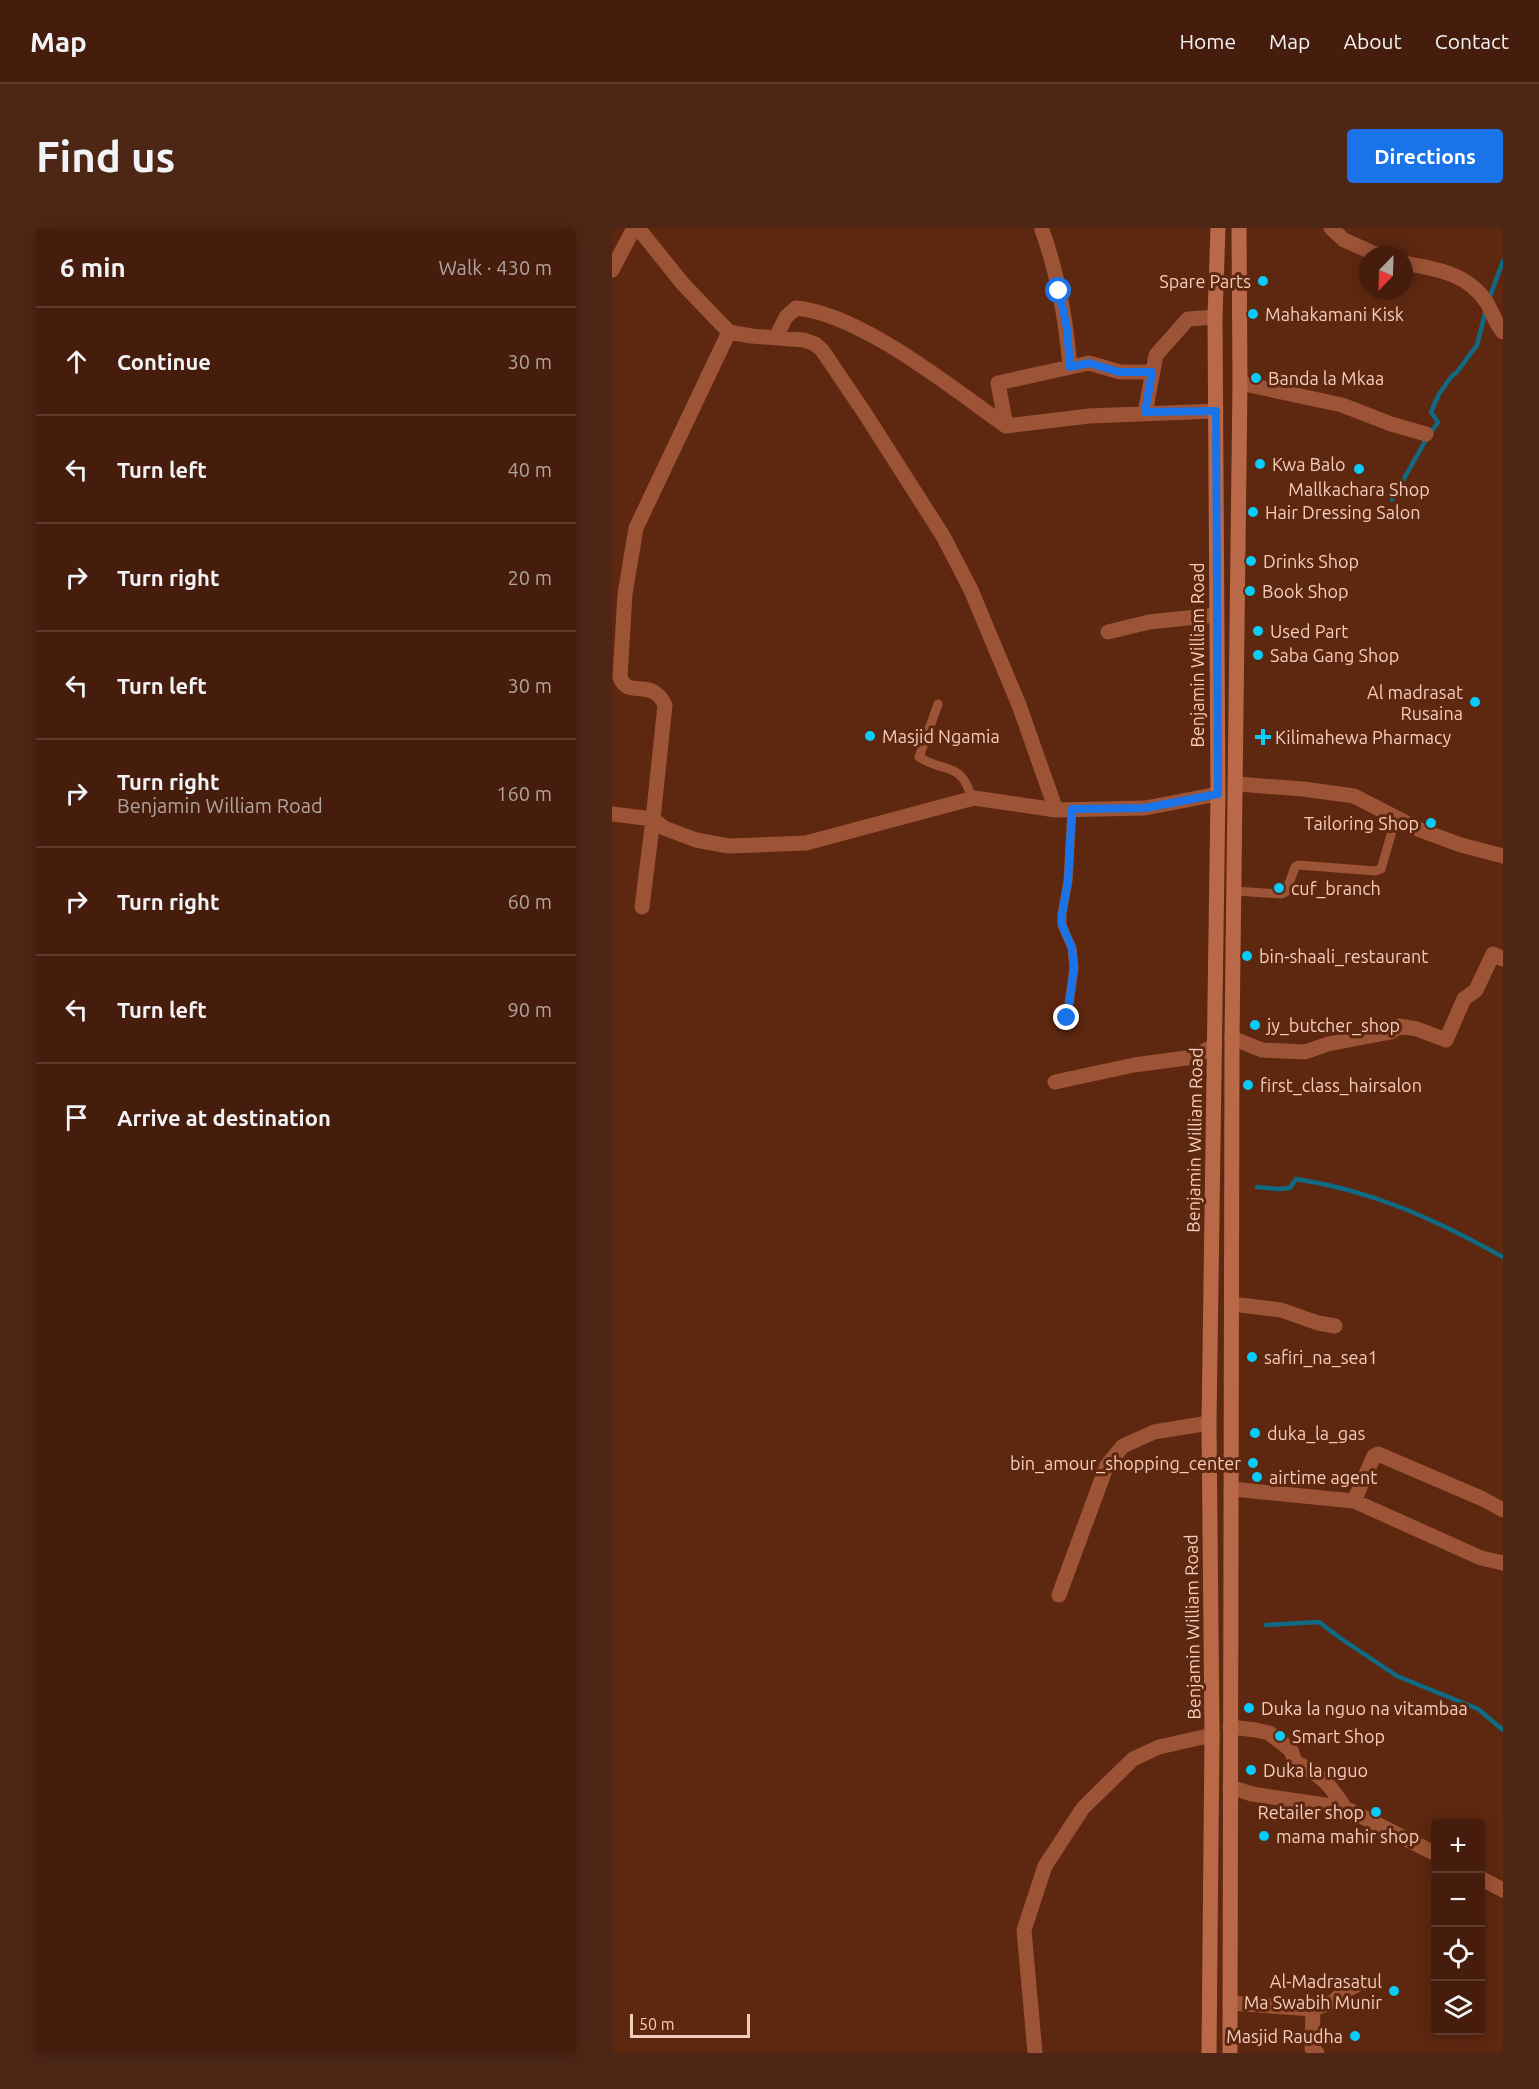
<!DOCTYPE html>
<html lang="en">
<head>
<meta charset="utf-8">
<style>
	:root { --surface:#461d0c; --page:#4d2615; --text:#f1f3f6; --muted:#b0a29d; --line:#5e3b2d; --accent:#1a73e8 }
	body { margin:0; font-family:Ubuntu,sans-serif; background:var(--page); color:var(--text) }
	.controls { position:absolute; right:18px; bottom:18px; display:grid; overflow:hidden; border-radius:6px; box-shadow:0 3px 15px #0003 }
	.controls button { width:54px; height:54px; display:grid; place-items:center; padding:0; border:0; border-bottom:2px solid var(--line); background:var(--surface); color:var(--text); font:30px sans-serif }
	.compass { position:absolute; left:747px; top:18px; width:54px; height:54px; border-radius:50%; background:var(--surface); box-shadow:0 3px 15px #0003; rotate:203deg }
	.scale { position:absolute; left:18px; bottom:15px; width:120px; box-sizing:border-box; padding-left:6px; border:3px solid #f7ccbb; border-top:0; font-size:16px; line-height:21px; white-space:nowrap; color:#f7ccbb; -webkit-text-stroke:4px #5d2710; paint-order:stroke }
	.stop { position:absolute; width:18px; height:18px; margin:-14px; border:4px solid #1a73e8; border-radius:50%; background:#fff }
	.stop.end { background:#1a73e8; border-color:#fff; box-shadow:0 2px 6px #0008 }
	.list { margin:0; padding:0; list-style:none }
	h2 { display:flex; justify-content:space-between; align-items:center; height:78px; margin:0; padding:0 24px; font-size:26px }
	h2 small { font-size:20px; font-weight:400; color:var(--muted) }
	.list li { display:grid; grid-template-columns:39px 1fr auto; gap:18px; align-items:center; box-sizing:border-box; height:108px; padding:0 24px; border-top:2px solid var(--line) }
	.list b { display:block; font-size:22px; white-space:nowrap }
	.list p { margin:0; font-size:20px; white-space:nowrap; color:var(--muted) }
	.list em { font-size:20px; font-style:normal; color:var(--muted) }
	.icon { flex:none; width:33px; height:33px; fill:none; stroke:currentColor; stroke-width:2; stroke-linecap:round; stroke-linejoin:round }
	.map { position:relative; flex:none; width:891px; height:1825px; overflow:hidden; border-radius:6px }
	header { display:flex; align-items:center; gap:36px; box-sizing:border-box; height:84px; padding:0 30px; background:var(--surface); border-bottom:2px solid var(--line) }
	header strong { font-size:28px }
	nav { display:flex; gap:33px; margin-inline-start:auto; font-size:21px }
	.intro { display:flex; align-items:center; justify-content:space-between; box-sizing:border-box; height:144px; padding:0 36px }
	h1 { margin:0; font-size:42px }
	.button { padding:15px 27px; border-radius:6px; background:var(--accent); color:#fff; font-size:21px; font-weight:700 }
	main { display:flex; gap:36px; padding:0 36px }
	aside { flex:1; background:var(--surface); border-radius:6px; box-shadow:0 3px 15px #0003 }
	.map>svg:first-child { display:block }
	.lines { fill:none; stroke-linecap:round; stroke-linejoin:round }
	.stream { stroke:#0f6b84; stroke-width:4.5 }
	.service { stroke:#9d5335; stroke-width:9 }
	.minor { stroke:#9d5335; stroke-width:15 }
	.secondary { stroke:#b96948; stroke-width:15 }
	.route { stroke:#1a73e8; stroke-width:8 }
	.poi-dot { fill:#07cbf9; stroke:#5d2710; stroke-width:2 }
	.labels { text-anchor:middle; dominant-baseline:central; stroke-width:6; stroke-linejoin:round; paint-order:stroke }
	.poi-label { font-size:18px; fill:#f7ccbb; stroke:#5d2710; text-anchor:start }
	.street-label { font-size:18px; fill:#f7ccbb; stroke:#5d2710 }
</style>
</head>
<body>
<header>
<strong>Map</strong>
<nav><a>Home</a><a>Map</a><a>About</a><a>Contact</a></nav>
</header>
<div class="intro"><h1>Find us</h1><a class="button">Directions</a></div>
<main>
<aside>
<h2>6 min<small>Walk · 430 m</small></h2>
<ul class="list">
<li><svg class="icon" aria-label="ahead" viewBox="0 0 24 24"><path d="M12 20V5M6 11l6-6 6 6"/></svg><div><b>Continue</b></div><em>30 m</em></li>
<li><svg class="icon" aria-label="left" viewBox="0 0 24 24"><path d="M17 20v-9H6M10 6l-5 5 5 5"/></svg><div><b>Turn left</b></div><em>40 m</em></li>
<li><svg class="icon" aria-label="right" viewBox="0 0 24 24"><path d="M7 20v-9h11M14 6l5 5-5 5"/></svg><div><b>Turn right</b></div><em>20 m</em></li>
<li><svg class="icon" aria-label="left" viewBox="0 0 24 24"><path d="M17 20v-9H6M10 6l-5 5 5 5"/></svg><div><b>Turn left</b></div><em>30 m</em></li>
<li><svg class="icon" aria-label="right" viewBox="0 0 24 24"><path d="M7 20v-9h11M14 6l5 5-5 5"/></svg><div><b>Turn right</b><p>Benjamin William Road</p></div><em>160 m</em></li>
<li><svg class="icon" aria-label="right" viewBox="0 0 24 24"><path d="M7 20v-9h11M14 6l5 5-5 5"/></svg><div><b>Turn right</b></div><em>60 m</em></li>
<li><svg class="icon" aria-label="left" viewBox="0 0 24 24"><path d="M17 20v-9H6M10 6l-5 5 5 5"/></svg><div><b>Turn left</b></div><em>90 m</em></li>
<li><svg class="icon" aria-label="arrive" viewBox="0 0 24 24"><path d="M6 21V4h12l-3 4 3 4H6"/></svg><div><b>Arrive at destination</b></div></li>
</ul>
</aside>
<div class="map">
<svg width="891" height="1825" viewBox="0 0 891 1825">
	<rect width="100%" height="100%" fill="#5d2710"/>
	<g class="lines">
		<path class="stream" d="M877,71L891,33
			M780,272L812,215L826,194L819,184L827,166L839,149L845,144L865,117L874,82
			M645,959L666,961L678,960L684,951C762,963 822,991 891,1029
			M654,1397L707,1394L731,1412L785,1448L866,1481L891,1502"/>
		<path class="service" d="M326,476L307,529C333,546 349,532 360,571
			M623,663L669,666L674,664L683,639L686,637L763,643L769,641L784,590
			M455,790L462,740L460,720L450,697V686L456,653L460,581"/>
		<path class="minor" d="M26,0L71,56L117,104L139,108L192,112L203,116L210,122L252,184L331,308L359,362L407,477L444,582
			M430,0V2C446,46 454,92 458,139
			M719,0L732,12L766,27
			M792,35C824,41 856,45 875,75C881,85 882,93 891,104
			M0,42L22,0
			M117,104L24,300L13,366L8,449C16,472 39,448 53,477L41,591L52,600L84,612L117,618L194,615L362,570L444,582L533,580L606,566
			M164,109L174,89L184,80C249,86 340,160 394,198L477,188L604,183
			M628,155L730,177L779,196L814,206
			M533,185L544,127L576,91L603,89
			M394,198L386,155L477,135L508,144H540
			M496,404L537,394L604,387
			M625,556L691,561L742,568L808,602L849,617L891,628
			M0,586L41,591L30,679
			M620,810L650,822L693,824L716,816L779,804L787,798L805,801L834,812L852,771L864,762L881,726L891,731
			M443,854L522,837L582,829L603,817
			M620,1076L669,1082L706,1095L723,1098
			M620,1261L742,1273L869,1330L891,1335
			M742,1273L762,1228L766,1226L871,1271L891,1282
			M447,1367L495,1237L511,1218L542,1204L597,1195
			M618,1499L644,1502L657,1505L679,1522L683,1534C709,1547 717,1555 733,1580
			M618,1559L640,1566L733,1580L824,1626
			M868,1650L891,1662
			M618,1775L701,1781L721,1774L734,1762L743,1758
			M701,1781L700,1820L705,1825
			M423,1825L412,1702L433,1638L471,1580L521,1531L547,1519L600,1507"/>
		<path class="secondary" d="M597,1825L600,1507L597,1195L606,566L603,89L606,0
			M618,1825L620,810L628,155L627,0"/>
	</g>
	<g class="lines">
		<path class="route" d="M447,63L455,101L458,139L477,135L507,144H540L533,184L604,183L606,566L533,580L460,581L456,653L450,686V697L460,720L462,740L455,790"/>
	</g>
	<g class="poi-dot">
		<circle cx="651" cy="53" r="6"/>
		<circle cx="641" cy="86" r="6"/>
		<circle cx="644" cy="150" r="6"/>
		<circle cx="648" cy="236" r="6"/>
		<circle cx="747" cy="241" r="6"/>
		<circle cx="641" cy="284" r="6"/>
		<circle cx="639" cy="333" r="6"/>
		<circle cx="638" cy="363" r="6"/>
		<circle cx="646" cy="403" r="6"/>
		<circle cx="646" cy="427" r="6"/>
		<circle cx="863" cy="474" r="6"/>
		<circle cx="258" cy="508" r="6"/>
		<path d="M648 500h6v6h6v6h-6v6h-6v-6h-6v-6h6z"/>
		<circle cx="819" cy="595" r="6"/>
		<circle cx="667" cy="660" r="6"/>
		<circle cx="635" cy="728" r="6"/>
		<circle cx="643" cy="797" r="6"/>
		<circle cx="636" cy="857" r="6"/>
		<circle cx="640" cy="1129" r="6"/>
		<circle cx="643" cy="1205" r="6"/>
		<circle cx="641" cy="1235" r="6"/>
		<circle cx="645" cy="1249" r="6"/>
		<circle cx="637" cy="1480" r="6"/>
		<circle cx="668" cy="1508" r="6"/>
		<circle cx="639" cy="1542" r="6"/>
		<circle cx="764" cy="1584" r="6"/>
		<circle cx="652" cy="1608" r="6"/>
		<circle cx="782" cy="1763" r="6"/>
		<circle cx="743" cy="1808" r="6"/>
	</g>
	<g class="labels">
		<g class="poi-label">
			<text x="639" y="53" text-anchor="end">Spare Parts</text>
			<text x="653" y="86">Mahakamani Kisk</text>
			<text x="656" y="150">Banda la Mkaa</text>
			<text x="660" y="236">Kwa Balo</text>
			<text x="747" y="261" text-anchor="middle">Mallkachara Shop</text>
			<text x="653" y="284">Hair Dressing Salon</text>
			<text x="651" y="333">Drinks Shop</text>
			<text x="650" y="363">Book Shop</text>
			<text x="658" y="403">Used Part</text>
			<text x="658" y="427">Saba Gang Shop</text>
			<text x="851" y="464" text-anchor="end">Al madrasat<tspan x="851" dy="21">Rusaina</tspan></text>
			<text x="270" y="508">Masjid Ngamia</text>
			<text x="663" y="509">Kilimahewa Pharmacy</text>
			<text x="807" y="595" text-anchor="end">Tailoring Shop</text>
			<text x="679" y="660">cuf_branch</text>
			<text x="647" y="728">bin-shaali_restaurant</text>
			<text x="655" y="797">jy_butcher_shop</text>
			<text x="648" y="857">first_class_hairsalon</text>
			<text x="652" y="1129">safiri_na_sea1</text>
			<text x="655" y="1205">duka_la_gas</text>
			<text x="629" y="1235" text-anchor="end">bin_amour_shopping_center</text>
			<text x="657" y="1249">airtime agent</text>
			<text x="649" y="1480">Duka la nguo na vitambaa</text>
			<text x="680" y="1508">Smart Shop</text>
			<text x="651" y="1542">Duka la nguo</text>
			<text x="752" y="1584" text-anchor="end">Retailer shop</text>
			<text x="664" y="1608">mama mahir shop</text>
			<text x="770" y="1753" text-anchor="end">Al-Madrasatul<tspan x="770" dy="21">Ma Swabih Munir</tspan></text>
			<text x="731" y="1808" text-anchor="end">Masjid Raudha</text>
		</g>
		<g class="street-label">
			<text transform="translate(585 427) rotate(-90)">Benjamin William Road</text>
			<text transform="translate(582 912) rotate(-89)">Benjamin William Road</text>
			<text transform="translate(580 1399) rotate(-91)">Benjamin William Road</text>
		</g>
	</g>
</svg>
<div class="controls">
<button>+</button>
<button>−</button>
<button><svg class="icon" aria-label="locate" viewBox="0 0 24 24"><circle cx="12" cy="12" r="6"/><path d="M12 2v4M12 18v4M2 12h4M18 12h4"/></svg></button>
<button><svg class="icon" aria-label="layers" viewBox="0 0 24 24"><path d="M12 4l9 5-9 5-9-5zM3 14l9 5 9-5"/></svg></button>
</div>
<svg class="compass" viewBox="-18 -18 36 36"><path d="M0-13l5 13h-10z" fill="#e53935"/><path d="M0 13l5-13h-10z" fill="#b0a29d"/></svg>
<div class="scale">50 m</div>
<div class="stop" style="left:447px;top:63px"></div>
<div class="stop end" style="left:455px;top:790px"></div>
</div>
</main>
</body>
</html>
